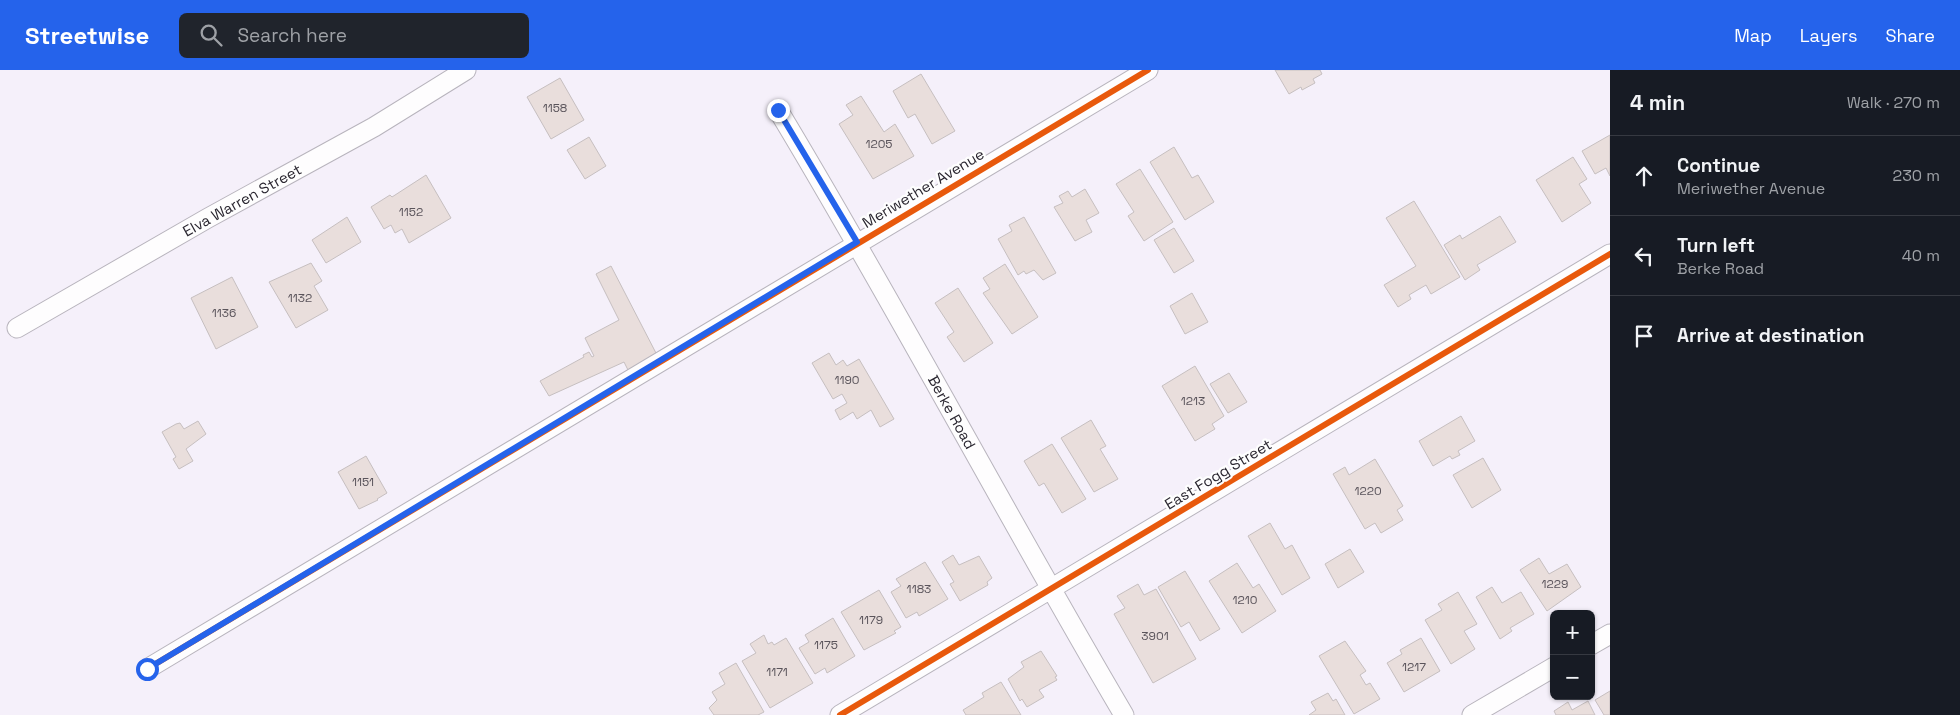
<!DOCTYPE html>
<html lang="en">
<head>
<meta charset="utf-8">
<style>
	:root { --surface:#171b24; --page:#20242c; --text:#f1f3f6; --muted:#9ea1a6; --line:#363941; --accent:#2563eb }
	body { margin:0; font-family:"Space Grotesk",sans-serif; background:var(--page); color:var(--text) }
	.controls { position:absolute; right:15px; bottom:15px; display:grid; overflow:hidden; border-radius:8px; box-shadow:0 1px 4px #0004 }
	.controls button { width:45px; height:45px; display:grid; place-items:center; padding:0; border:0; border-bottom:1px solid var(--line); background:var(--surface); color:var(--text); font:25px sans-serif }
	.stop { position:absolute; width:15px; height:15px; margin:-11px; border:4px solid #2563eb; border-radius:50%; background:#fff }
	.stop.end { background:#2563eb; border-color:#fff; box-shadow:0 1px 5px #0008 }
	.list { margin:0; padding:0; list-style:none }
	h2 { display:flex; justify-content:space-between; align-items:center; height:65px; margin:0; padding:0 20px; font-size:21px }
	h2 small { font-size:16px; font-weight:400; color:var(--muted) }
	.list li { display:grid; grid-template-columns:32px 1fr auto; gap:15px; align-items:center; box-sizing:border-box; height:80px; padding:0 20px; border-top:1px solid var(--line) }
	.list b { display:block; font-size:19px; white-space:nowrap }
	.list p { margin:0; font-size:16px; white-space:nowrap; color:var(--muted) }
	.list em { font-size:16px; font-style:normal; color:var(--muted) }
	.icon { flex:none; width:28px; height:28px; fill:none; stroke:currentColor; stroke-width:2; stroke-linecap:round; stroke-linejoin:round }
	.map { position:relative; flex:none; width:1610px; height:645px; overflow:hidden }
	header { display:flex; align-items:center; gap:30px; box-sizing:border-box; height:70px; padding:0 25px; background:var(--accent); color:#fff }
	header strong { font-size:24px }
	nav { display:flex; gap:28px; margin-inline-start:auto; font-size:18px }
	.search { width:350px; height:45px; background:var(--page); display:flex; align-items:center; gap:12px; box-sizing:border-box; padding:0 18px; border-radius:8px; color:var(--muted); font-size:19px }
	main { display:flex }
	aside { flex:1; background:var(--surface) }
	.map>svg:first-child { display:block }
	.building { fill:#e9dedc; stroke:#c6bfc0 }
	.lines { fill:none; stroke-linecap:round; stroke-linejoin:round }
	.street-casing { stroke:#b8b4bd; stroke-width:21 }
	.street { stroke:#fefdfe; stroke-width:19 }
	.cycleway-casing { stroke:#fefefe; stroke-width:9 }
	.cycleway { stroke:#e8590c; stroke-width:6 }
	.route { stroke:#2563eb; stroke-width:6 }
	.labels { text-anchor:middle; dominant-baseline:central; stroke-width:4.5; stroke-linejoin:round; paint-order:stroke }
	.number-label { font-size:12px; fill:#5a545b }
	.street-label { font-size:15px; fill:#2a2630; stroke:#fefefe }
</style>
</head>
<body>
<header>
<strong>Streetwise</strong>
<div class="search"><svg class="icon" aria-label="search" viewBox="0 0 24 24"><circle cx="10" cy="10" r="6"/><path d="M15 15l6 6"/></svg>Search here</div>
<nav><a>Map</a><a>Layers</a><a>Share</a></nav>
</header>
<main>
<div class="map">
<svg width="1610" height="645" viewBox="0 0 1610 645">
	<rect width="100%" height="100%" fill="#f5f0fa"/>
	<path class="building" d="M1275,0H1320L1322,4L1313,9L1315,13L1302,20L1301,17L1289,24Z
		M921,4L955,61L932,74L915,44L908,48L893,21Z
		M560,8L584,50L551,69L527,27Z
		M861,26L884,62L895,54L914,86L873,109L839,54L853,45L846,35Z
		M1610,65V106L1606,98L1595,104L1582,81Z
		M589,67L606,96L585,109L567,80Z
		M1174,77L1192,108L1198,105L1214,132L1185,150L1150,92Z
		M1573,87L1587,109L1579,114L1591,133L1562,152L1536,110Z
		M1140,99L1173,152L1144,171L1128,146L1134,142L1116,114Z
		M426,105L451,148L409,173L402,159L395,163L391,155L384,159L371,137L390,125L392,127Z
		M1085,119L1099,143L1086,150L1092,162L1075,171L1054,137L1063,133L1059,126L1068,121L1072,127Z
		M1414,131L1460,207L1431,224L1426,215L1409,225L1411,229L1398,237L1384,215L1416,196L1386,148Z
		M1500,146L1516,172L1477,195L1480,200L1465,210L1444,175L1460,165L1462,169Z
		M347,147L361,172L326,193L312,170Z
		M1024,147L1056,203L1043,210L1034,200L1026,204L1024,201L1018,205L998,169L1012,161L1009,155Z
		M1174,158L1194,191L1174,203L1154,170Z
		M311,193L322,211L314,216L328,240L296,258L269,212Z
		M1005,194L1038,247L1012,264L983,223L990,219L983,208Z
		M611,196L657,285L628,300L624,292L549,326L540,311L584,287L583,285L589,282L592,287L594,286L585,268L619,250L596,204Z
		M232,207L258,257L216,279L191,228Z
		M958,218L993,273L964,292L947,267L954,262L935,233Z
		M1192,223L1208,252L1185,264L1170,236Z
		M829,283L836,295L843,290L847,296L859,289L894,349L880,357L871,340L857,349L853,342L840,350L835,340L847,333L842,324L833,329L812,293Z
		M1195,296L1224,346L1212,354L1215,359L1195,371L1162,316Z
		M1229,303L1247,332L1228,343L1210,314Z
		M1461,346L1475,371L1458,381L1460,385L1452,389L1450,386L1433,396L1419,371Z
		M1091,350L1106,376L1100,379L1118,409L1094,422L1061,368Z
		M198,351L206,364L186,379L193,391L179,399L173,389L176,387L162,362L176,354L180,353L184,359Z
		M1052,374L1086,429L1062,443L1044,413L1039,416L1024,391Z
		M366,386L387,423L377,429L378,430L359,439L338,402Z
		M1483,388L1501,420L1472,438L1453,405Z
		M1375,389L1403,436L1397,440L1403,450L1381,463L1375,453L1365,459L1333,404L1345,397L1349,405Z
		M1270,453L1285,479L1292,475L1310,508L1282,525L1248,466Z
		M1350,479L1364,502L1338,518L1325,494Z
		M953,485L959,495L979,486L992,508L987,512L988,515L960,531L950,514L954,512L942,492Z
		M1539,488L1549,504L1567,494L1581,517L1547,541L1520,500Z
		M925,492L948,529L919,546L917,542L906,548L891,522L901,516L896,509Z
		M1237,493L1253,518L1259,514L1276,541L1242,563L1209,511Z
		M1185,501L1220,559L1200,571L1189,552L1181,557L1158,517Z
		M1138,514L1144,525L1156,519L1196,589L1153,613L1114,544L1125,538L1117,526Z
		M1492,517L1502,533L1521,522L1534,544L1510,558L1512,561L1500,569L1476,527Z
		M879,520L901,557L894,561L896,563L864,580L841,542Z
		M1458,522L1477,554L1464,561L1475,579L1451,594L1425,550L1442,540L1438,534Z
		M833,548L855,586L827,603L825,598L815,604L799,578L809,572L805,565Z
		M764,565L768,574L772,572L774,575L786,568L813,613L770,638L742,591L756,583L750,574Z
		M1421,568L1440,601L1404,622L1387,593L1402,584L1400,580Z
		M1345,571L1366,601L1360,605L1366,615L1370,613L1380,629L1354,644L1319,586Z
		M1041,581L1057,606L1055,607L1057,610L1039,620L1044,627L1027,637L1022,629L1020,631L1008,609L1024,597L1021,592Z
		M736,593L764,642L758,645H714L709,638L717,630L712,622L725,614L719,603Z
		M1001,612L1021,645H966L963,640L984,627L982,623Z
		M1610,621V645H1604L1595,630Z
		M1328,623L1333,631L1336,629L1345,645H1309L1316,640L1311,632Z
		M1588,631L1595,645H1556L1554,641L1568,632L1572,640Z"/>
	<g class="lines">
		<defs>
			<path id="street" d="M778,40C898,239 1006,445 1124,645
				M17,258L208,148L374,57L466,0
				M1591,575L1610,564
				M147,599L1148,0
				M840,645L1610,184
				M1472,645L1554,597"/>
		</defs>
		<use href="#street" class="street-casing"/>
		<use href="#street" class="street"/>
		<defs>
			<path id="cycleway" d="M147,599L1148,0
				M840,645L1610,184"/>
		</defs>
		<use href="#cycleway" class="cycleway-casing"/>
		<use href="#cycleway" class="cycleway"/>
	</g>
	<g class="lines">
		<path class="route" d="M147,599L857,172L778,40"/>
	</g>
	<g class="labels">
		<g class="number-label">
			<text x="555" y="38">1158</text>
			<text x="879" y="74">1205</text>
			<text x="411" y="142">1152</text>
			<text x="300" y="228">1132</text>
			<text x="224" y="243">1136</text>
			<text x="847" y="310">1190</text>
			<text x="1193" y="331">1213</text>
			<text x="363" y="412">1151</text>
			<text x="1368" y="421">1220</text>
			<text x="1555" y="514">1229</text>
			<text x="919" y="519">1183</text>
			<text x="1245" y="530">1210</text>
			<text x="871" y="550">1179</text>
			<text x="1155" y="566">3901</text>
			<text x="826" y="575">1175</text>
			<text x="1414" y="597">1217</text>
			<text x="777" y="602">1171</text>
		</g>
		<g class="street-label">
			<text transform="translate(923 118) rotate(-31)">Meriwether Avenue</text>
			<text transform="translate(242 130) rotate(-29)">Elva Warren Street</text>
			<text transform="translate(952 342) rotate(61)">Berke Road</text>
			<text transform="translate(1218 404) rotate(-31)">East Fogg Street</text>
		</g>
	</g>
</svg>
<div class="controls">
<button>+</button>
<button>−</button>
</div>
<div class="stop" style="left:147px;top:599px"></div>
<div class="stop end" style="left:778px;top:40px"></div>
</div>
<aside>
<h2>4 min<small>Walk · 270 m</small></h2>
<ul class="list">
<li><svg class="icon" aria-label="ahead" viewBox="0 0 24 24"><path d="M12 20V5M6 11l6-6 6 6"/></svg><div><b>Continue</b><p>Meriwether Avenue</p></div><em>230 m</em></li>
<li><svg class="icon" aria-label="left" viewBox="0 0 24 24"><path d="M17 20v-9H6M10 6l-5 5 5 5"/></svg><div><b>Turn left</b><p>Berke Road</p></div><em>40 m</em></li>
<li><svg class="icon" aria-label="arrive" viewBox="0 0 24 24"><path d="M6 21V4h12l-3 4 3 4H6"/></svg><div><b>Arrive at destination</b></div></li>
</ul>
</aside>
</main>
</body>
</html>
